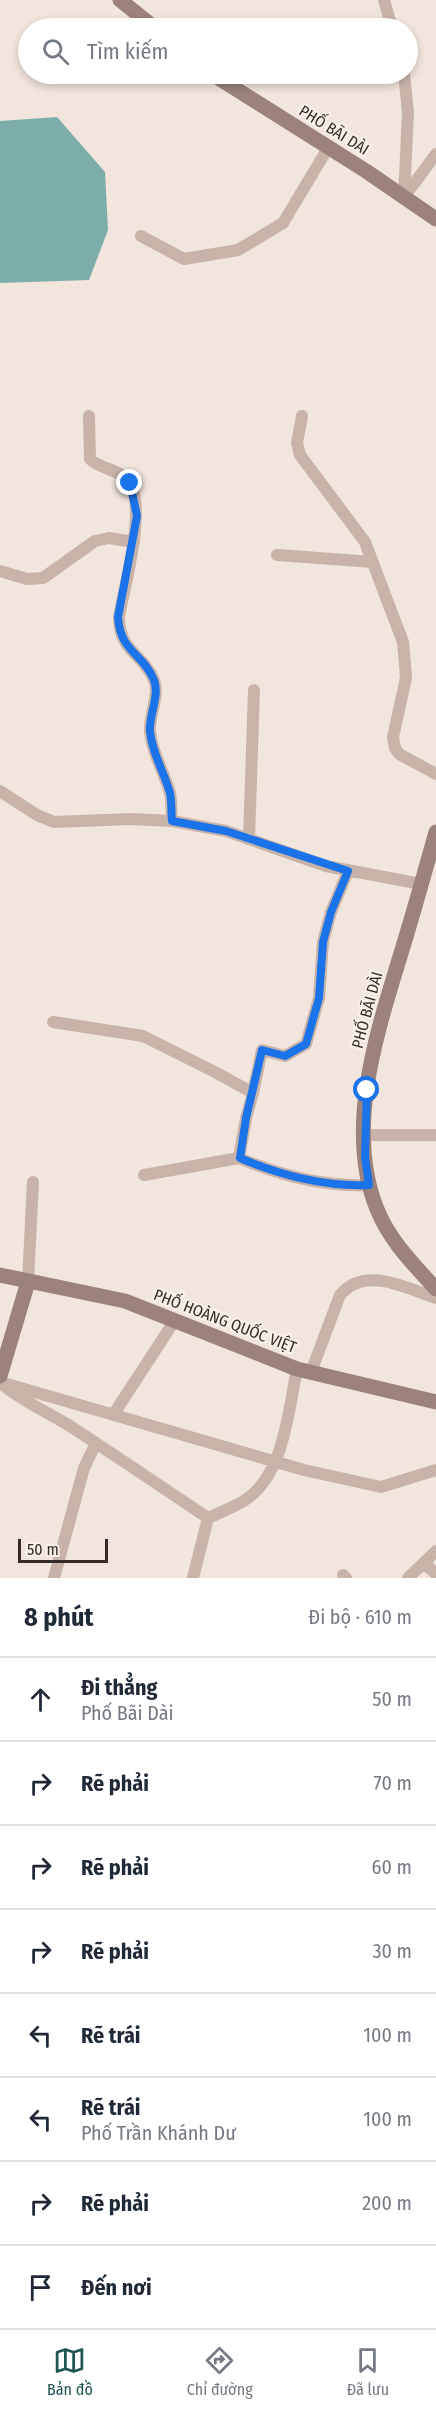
<!DOCTYPE html>
<html lang="vi">
<head>
<meta charset="utf-8">
<style>
	:root { --surface:#fff; --page:#f2f2f3; --text:#1f2937; --muted:#747a83; --line:#e0e1e3; --accent:#205652 }
	body { margin:0; font-family:"Fira Sans Condensed",sans-serif; background:var(--page); color:var(--text) }
	.scale { position:absolute; left:18px; bottom:15px; width:90px; box-sizing:border-box; padding-left:6px; border:3px solid #372b29; border-top:0; font-size:16px; line-height:21px; white-space:nowrap; color:#372b29; -webkit-text-stroke:4px #f9f0e9; paint-order:stroke }
	.stop { position:absolute; width:18px; height:18px; margin:-14px; border:4px solid #1a73e8; border-radius:50%; background:#fff }
	.stop.end { background:#1a73e8; border-color:#fff; box-shadow:0 2px 6px #0008 }
	.list { margin:0; padding:0; list-style:none }
	h2 { display:flex; justify-content:space-between; align-items:center; height:78px; margin:0; padding:0 24px; font-size:26px }
	h2 small { font-size:20px; font-weight:400; color:var(--muted) }
	.list li { display:grid; grid-template-columns:39px 1fr auto; gap:18px; align-items:center; box-sizing:border-box; height:84px; padding:0 24px; border-top:2px solid var(--line) }
	.list b { display:block; font-size:22px; white-space:nowrap }
	.list p { margin:0; font-size:20px; white-space:nowrap; color:var(--muted) }
	.list em { font-size:20px; font-style:normal; color:var(--muted) }
	.icon { flex:none; width:33px; height:33px; fill:none; stroke:currentColor; stroke-width:2; stroke-linecap:round; stroke-linejoin:round }
	.map { position:relative; flex:none; width:436px; height:1578px; overflow:hidden }
	.search { position:absolute; background:var(--surface); box-shadow:0 3px 9px #0003; left:18px; right:18px; top:18px; height:66px; display:flex; align-items:center; gap:15px; box-sizing:border-box; padding:0 21px; border-radius:33px; color:var(--muted); font-size:22px }
	.sheet { height:750px; background:var(--surface) }
	nav { display:flex; justify-content:space-around; align-items:center; box-sizing:border-box; height:84px; border-top:2px solid var(--line); background:var(--surface); font-size:16px; color:var(--muted) }
	nav a { display:grid; justify-items:center; gap:3px }
	nav .on { color:var(--accent) }
	.map>svg:first-child { display:block }
	.water { fill:#7dada8 }
	.lines { fill:none; stroke-linecap:round; stroke-linejoin:round }
	.street { stroke:#c9b3a9; stroke-width:12 }
	.secondary { stroke:#9d827b; stroke-width:15 }
	.route { stroke:#1a73e8; stroke-width:8 }
	.labels { text-anchor:middle; dominant-baseline:central; stroke-width:4.5; stroke-linejoin:round; paint-order:stroke }
	.street-label { font-size:16px; fill:#372b29; stroke:#f9f0e9 }
</style>
</head>
<body>
<div class="map">
<svg width="436" height="1578" viewBox="0 0 436 1578">
	<rect width="100%" height="100%" fill="#f1e5dd"/>
	<path class="water" d="M57,117L105,172L108,230L89,280L0,283V121Z"/>
	<g class="lines">
		<path class="street" d="M384,0L392,28
			M404,74L408,112L404,197
			M404,197L436,154
			M141,236L184,259L238,250L283,223L328,148
			M89,416L90,459C100,469 117,469 127,479C149,502 124,587 119,617C119,652 143,653 154,680C160,696 149,714 150,731C152,753 164,772 170,793C172,802 171,812 172,821
			M302,416L297,443L300,455L365,542L403,642L406,678L393,737L395,748L399,754L436,774
			M277,555L373,562
			M0,571L27,579L43,578L95,541L109,538L134,542
			M0,791L37,815L54,822L131,819L172,821L226,831L326,866L421,884
			M249,839L254,690
			M53,1022L143,1036L215,1072L253,1093L246,1118L239,1158C279,1175 326,1187 369,1185
			M253,1093L262,1050L285,1056L306,1044L319,998L323,942L331,912L348,871
			M365,1135H436
			M144,1175L239,1158
			M28,1282L33,1182
			M311,1372L340,1295C365,1265 405,1288 436,1298
			M0,1382L304,1470L381,1487L436,1470
			M3,1385C24,1402 47,1412 70,1426C116,1456 162,1487 208,1518
			M113,1415L175,1320
			M424,1563L436,1574
			M343,1575L346,1578
			M54,1578L84,1468L96,1443
			M193,1578L208,1518C219,1513 231,1508 242,1502C284,1478 288,1412 297,1369
			M408,1578L436,1551"/>
		<path class="secondary" d="M120,0L155,28
			M212,74L366,171L436,219
			M436,832C425,871 414,911 402,950C378,1029 344,1128 377,1209C389,1240 414,1265 436,1289
			M0,1275L125,1301L297,1369L436,1402
			M0,1376L28,1282"/>
	</g>
	<g class="lines">
		<path class="route" d="M130,483L137,516L118,617C120,652 143,653 154,680C160,696 149,714 150,731C152,753 164,772 170,793C172,802 171,812 172,821L226,831L348,871L331,912L323,942L319,998L306,1044L285,1056L262,1050L246,1118L240,1158C279,1175 326,1187 369,1185L365,1157L367,1090"/>
	</g>
	<g class="labels">
		<g class="street-label">
			<text transform="translate(334 130) rotate(32)">PHỐ BÃI DÀI</text>
			<text transform="translate(367 1010) rotate(-75)">PHỐ BÃI DÀI</text>
			<text transform="translate(225 1321) rotate(21)">PHỐ HOÀNG QUỐC VIỆT</text>
		</g>
	</g>
</svg>
<div class="scale">50 m</div>
<div class="stop" style="left:367px;top:1090px"></div>
<div class="stop end" style="left:130px;top:483px"></div>
<div class="search"><svg class="icon" aria-label="search" viewBox="0 0 24 24"><circle cx="10" cy="10" r="6"/><path d="M15 15l6 6"/></svg>Tìm kiếm</div>
</div>
<section class="sheet">
<h2>8 phút<small>Đi bộ · 610 m</small></h2>
<ul class="list">
<li><svg class="icon" aria-label="ahead" viewBox="0 0 24 24"><path d="M12 20V5M6 11l6-6 6 6"/></svg><div><b>Đi thẳng</b><p>Phố Bãi Dài</p></div><em>50 m</em></li>
<li><svg class="icon" aria-label="right" viewBox="0 0 24 24"><path d="M7 20v-9h11M14 6l5 5-5 5"/></svg><div><b>Rẽ phải</b></div><em>70 m</em></li>
<li><svg class="icon" aria-label="right" viewBox="0 0 24 24"><path d="M7 20v-9h11M14 6l5 5-5 5"/></svg><div><b>Rẽ phải</b></div><em>60 m</em></li>
<li><svg class="icon" aria-label="right" viewBox="0 0 24 24"><path d="M7 20v-9h11M14 6l5 5-5 5"/></svg><div><b>Rẽ phải</b></div><em>30 m</em></li>
<li><svg class="icon" aria-label="left" viewBox="0 0 24 24"><path d="M17 20v-9H6M10 6l-5 5 5 5"/></svg><div><b>Rẽ trái</b></div><em>100 m</em></li>
<li><svg class="icon" aria-label="left" viewBox="0 0 24 24"><path d="M17 20v-9H6M10 6l-5 5 5 5"/></svg><div><b>Rẽ trái</b><p>Phố Trần Khánh Dư</p></div><em>100 m</em></li>
<li><svg class="icon" aria-label="right" viewBox="0 0 24 24"><path d="M7 20v-9h11M14 6l5 5-5 5"/></svg><div><b>Rẽ phải</b></div><em>200 m</em></li>
<li><svg class="icon" aria-label="arrive" viewBox="0 0 24 24"><path d="M6 21V4h12l-3 4 3 4H6"/></svg><div><b>Đến nơi</b></div></li>
</ul>
</section>
<nav>
<a class="on"><svg class="icon" aria-label="map" viewBox="0 0 24 24"><path d="M3 6l6-2 6 2 6-2v14l-6 2-6-2-6 2zM9 4v14M15 6v14"/></svg>Bản đồ</a>
<a><svg class="icon" aria-label="directions" viewBox="0 0 24 24"><path d="M12 3l9 9-9 9-9-9zM9 14v-3h6M13 9l2 2-2 2"/></svg>Chỉ đường</a>
<a><svg class="icon" aria-label="saved" viewBox="0 0 24 24"><path d="M7 4h10v16l-5-4-5 4z"/></svg>Đã lưu</a>
</nav>
</body>
</html>
